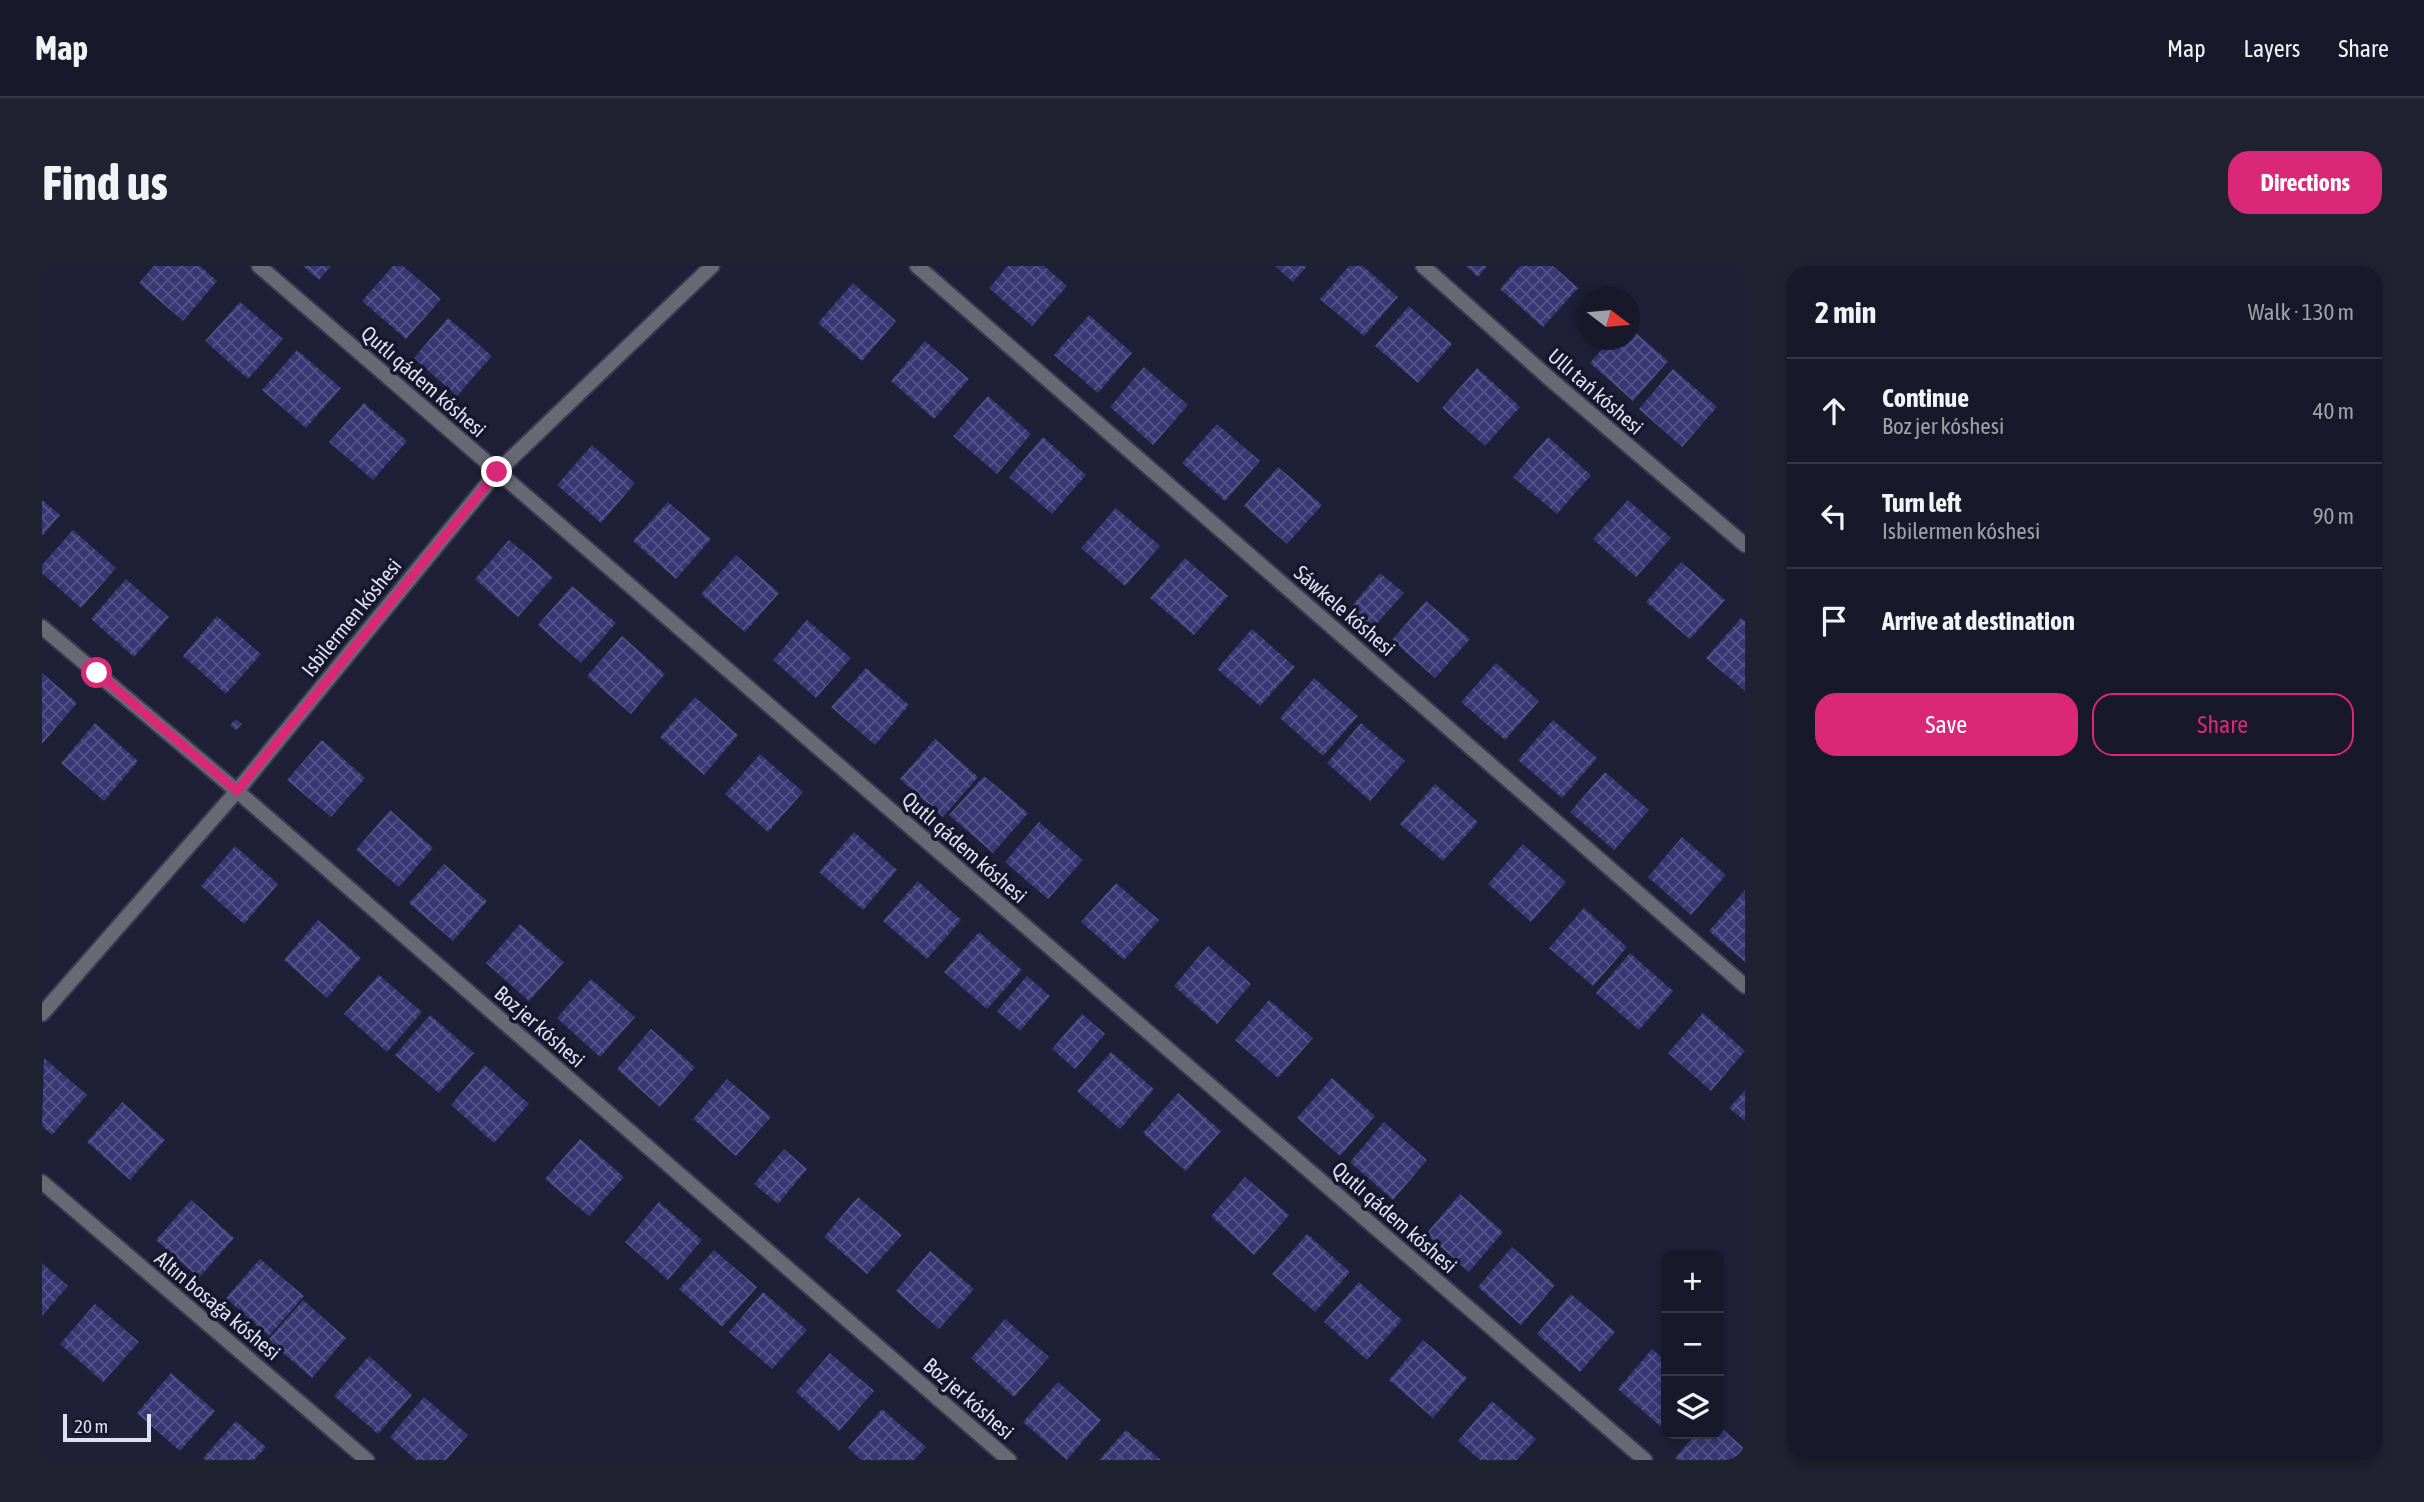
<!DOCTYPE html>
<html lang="en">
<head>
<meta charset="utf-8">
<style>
	:root { --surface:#171829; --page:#202131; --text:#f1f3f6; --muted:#9ea0a8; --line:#363746; --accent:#db2777 }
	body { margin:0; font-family:"Asap Condensed",sans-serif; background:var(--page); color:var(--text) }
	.controls { position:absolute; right:21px; bottom:21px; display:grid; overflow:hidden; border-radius:14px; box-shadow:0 4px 10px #0003 }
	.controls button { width:63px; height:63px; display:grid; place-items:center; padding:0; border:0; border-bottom:2px solid var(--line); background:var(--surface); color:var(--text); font:35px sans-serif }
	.compass { position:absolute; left:1535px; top:21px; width:63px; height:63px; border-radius:50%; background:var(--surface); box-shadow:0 4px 10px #0003; rotate:106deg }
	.scale { position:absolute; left:21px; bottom:18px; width:88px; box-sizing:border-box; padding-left:7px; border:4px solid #dedfef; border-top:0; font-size:19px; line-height:24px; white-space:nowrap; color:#dedfef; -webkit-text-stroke:5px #16162d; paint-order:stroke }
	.stop { position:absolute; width:21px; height:21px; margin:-16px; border:5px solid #db2777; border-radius:50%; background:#fff }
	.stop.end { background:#db2777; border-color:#fff; box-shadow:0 2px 7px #0008 }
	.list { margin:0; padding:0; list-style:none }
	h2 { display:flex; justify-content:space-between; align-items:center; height:91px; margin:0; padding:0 28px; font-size:30px }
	h2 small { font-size:23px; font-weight:400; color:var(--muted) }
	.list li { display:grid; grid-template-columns:46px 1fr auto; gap:21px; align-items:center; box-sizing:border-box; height:105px; padding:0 28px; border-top:2px solid var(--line) }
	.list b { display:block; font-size:26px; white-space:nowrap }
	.list p { margin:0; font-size:23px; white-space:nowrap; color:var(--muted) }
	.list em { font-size:23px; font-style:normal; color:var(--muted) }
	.actions { display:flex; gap:14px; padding:21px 28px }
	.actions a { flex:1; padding:16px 0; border:2px solid var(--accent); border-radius:21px; text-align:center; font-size:24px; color:var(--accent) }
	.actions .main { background:var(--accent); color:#fff }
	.icon { flex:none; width:38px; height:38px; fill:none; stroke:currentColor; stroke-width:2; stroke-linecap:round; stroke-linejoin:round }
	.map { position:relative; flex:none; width:1703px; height:1194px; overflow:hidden; border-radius:21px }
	header { display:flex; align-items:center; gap:42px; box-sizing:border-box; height:98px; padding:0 35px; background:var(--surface); border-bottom:2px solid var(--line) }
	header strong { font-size:33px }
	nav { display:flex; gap:38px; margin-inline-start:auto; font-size:24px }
	.intro { display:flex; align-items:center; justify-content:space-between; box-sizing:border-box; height:168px; padding:0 42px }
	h1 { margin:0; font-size:49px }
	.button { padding:18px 32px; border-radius:21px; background:var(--accent); color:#fff; font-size:24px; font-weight:700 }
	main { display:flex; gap:42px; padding:0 42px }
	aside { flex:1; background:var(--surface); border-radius:21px; box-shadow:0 4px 10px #0003 }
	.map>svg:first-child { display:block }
	.building { fill:url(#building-cross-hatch) }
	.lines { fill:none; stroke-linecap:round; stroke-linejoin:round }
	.minor-casing { stroke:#3a3b51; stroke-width:18 }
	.minor { stroke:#686975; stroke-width:14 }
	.route { stroke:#db2777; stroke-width:9 }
	.labels { text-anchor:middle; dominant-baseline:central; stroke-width:7; stroke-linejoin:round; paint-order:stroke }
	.street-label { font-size:21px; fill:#dedfef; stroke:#16162d }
</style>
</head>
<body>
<header>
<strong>Map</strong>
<nav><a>Map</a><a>Layers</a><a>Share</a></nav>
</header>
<div class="intro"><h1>Find us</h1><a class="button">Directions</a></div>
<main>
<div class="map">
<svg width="1703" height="1194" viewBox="0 0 1703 1194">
	<defs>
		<pattern id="building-cross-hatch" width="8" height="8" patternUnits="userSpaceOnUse" patternTransform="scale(1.75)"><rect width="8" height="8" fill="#393673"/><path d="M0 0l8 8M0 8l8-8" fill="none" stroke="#555387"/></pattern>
	</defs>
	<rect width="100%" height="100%" fill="#1f2037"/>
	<path class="building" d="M112,0H158L175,15L141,55L97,17Z
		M261,0H289L277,14Z
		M351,0H361L399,33L364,73L320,35Z
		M966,0H1002L1025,20L990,60L947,22Z
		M1233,0H1265L1251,16Z
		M1307,0H1321L1356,31L1322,70L1278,33Z
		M1424,0H1445L1436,11Z
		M1478,0H1511L1536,22L1501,61L1458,23Z
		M811,17L854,55L820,95L776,57Z
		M198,36L241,73L206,113L163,75Z
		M1367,40L1410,78L1376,117L1333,80Z
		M1047,49L1090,87L1056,127L1012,89Z
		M406,52L450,90L415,130L372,92Z
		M1588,62L1626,95L1591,135L1548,97L1568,74H1588Z
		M883,75L927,113L892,153L849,115Z
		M255,84L299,122L264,162L220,124Z
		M1102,101L1146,139L1111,179L1068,141Z
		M1435,102L1478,141L1443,180L1400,142Z
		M1631,103L1675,141L1640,181L1597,143Z
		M946,130L989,168L955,208L911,170Z
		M322,137L365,175L331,214L287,176Z
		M1175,158L1218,195L1183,235L1140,197Z
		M1001,171L1044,209L1010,248L967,211Z
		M1506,171L1549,209L1515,248L1471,211Z
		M550,179L593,217L559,257L515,219Z
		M1236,201L1280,239L1245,278L1202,240Z
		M0,234L18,249L0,270Z
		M1586,234L1629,272L1594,311L1551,273Z
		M626,236L669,273L634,313L591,275Z
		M1074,242L1118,280L1083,320L1039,282Z
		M31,264L74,302L39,342L0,307V299Z
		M467,274L511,311L476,351L433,313Z
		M694,289L737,327L703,366L659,328Z
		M1143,292L1186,330L1152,369L1108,332Z
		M1639,296L1683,334L1648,373L1604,336Z
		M1338,307L1362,327L1331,362L1308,342Z
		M84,313L127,351L92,391L49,353Z
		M530,320L574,357L539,397L496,359Z
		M1384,335L1428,373L1393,412L1350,374Z
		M175,350L219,388L184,428L141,390Z
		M1699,352L1703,355V425L1664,392Z
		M765,354L809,392L774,432L731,394Z
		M1210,363L1253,401L1218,440L1175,403Z
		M580,370L623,408L589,448L545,410Z
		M1454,397L1497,435L1463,474L1419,436Z
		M824,402L867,439L833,479L789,441Z
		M0,407L35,437L0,478Z
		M1272,412L1316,450L1281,490L1238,452Z
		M653,431L696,469L662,509L618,471Z
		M194,453L200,458L194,464L188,459Z
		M1511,454L1555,492L1520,532L1476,494Z
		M53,457L96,495L62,535L19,497Z
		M1319,457L1363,495L1328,535L1285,497Z
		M893,473L936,511L901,551L858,513Z
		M280,474L323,512L289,551L245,514Z
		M718,488L761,526L726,566L683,528Z
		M1563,506L1607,544L1572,584L1528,546Z
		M942,510L986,547L951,587L907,549Z
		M1393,518L1436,556L1401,595L1358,558Z
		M348,544L391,582L357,621L314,584Z
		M997,556L1041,594L1006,633L963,596Z
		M812,566L855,604L821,644L777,606Z
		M1640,571L1684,609L1649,649L1606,611Z
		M1481,578L1524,616L1489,656L1446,618Z
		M193,580L236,618L202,658L159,620Z
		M402,598L445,635L411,675L367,637Z
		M876,615L919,654L885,693L841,655Z
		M1074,617L1117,654L1082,694L1039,656Z
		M1703,624V696L1667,665Z
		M1542,642L1585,681L1551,720L1507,682Z
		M276,654L319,692L285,732L242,694Z
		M478,658L522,696L487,735L444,697Z
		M937,666L980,704L945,743L902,706Z
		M1166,680L1209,718L1175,758L1132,720Z
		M1588,687L1631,725L1597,764L1554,727Z
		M337,709L380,746L345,786L302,748Z
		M985,710L1008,730L978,765L955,745Z
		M549,713L593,751L558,791L515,752Z
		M1227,734L1271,772L1236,812L1193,774Z
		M1661,747L1703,785L1669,825L1626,787Z
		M1040,748L1063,768L1033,803L1010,783Z
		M388,749L432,787L397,827L353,789Z
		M609,763L653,801L618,841L575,803Z
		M1069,786L1112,823L1078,863L1035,825Z
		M2,792L45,829L10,869L0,860Z
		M443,799L487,838L452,877L409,839Z
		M1290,812L1333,850L1298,890L1255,852Z
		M685,813L729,851L694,890L651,853Z
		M1703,824V855L1687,842Z
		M1136,827L1179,865L1144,905L1101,867Z
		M80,836L123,874L88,914L45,876Z
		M1342,856L1385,894L1351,934L1308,896Z
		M538,873L582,911L547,950L503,913Z
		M742,883L765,903L736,938L712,918Z
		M1203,911L1247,949L1212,989L1169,950Z
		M1418,928L1461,966L1427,1006L1384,968Z
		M816,931L860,969L825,1008L782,971Z
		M149,934L192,972L157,1012L114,974Z
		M617,936L660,974L626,1014L583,976Z
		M1265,968L1308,1006L1273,1046L1230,1008Z
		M1470,981L1513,1019L1479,1059L1436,1021Z
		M672,984L715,1021L680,1061L637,1023Z
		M888,985L932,1023L897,1063L854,1025Z
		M218,993L262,1030L227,1070L184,1032Z
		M0,997L26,1020L0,1050Z
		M1317,1016L1360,1054L1325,1094L1282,1056Z
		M721,1026L765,1064L730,1103L687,1066Z
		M1529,1028L1573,1066L1538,1106L1495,1068Z
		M261,1034L304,1072L270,1112L226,1074Z
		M53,1038L97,1076L61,1116L18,1078Z
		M963,1053L1007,1091L972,1131L929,1092Z
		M1381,1074L1425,1112L1391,1152L1347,1114Z
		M1610,1083L1624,1095V1154L1619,1161L1576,1123Z
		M788,1087L832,1125L797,1165L754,1126Z
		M327,1090L370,1129L336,1168L292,1130Z
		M129,1107L173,1145L138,1185L95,1147Z
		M1016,1116L1059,1154L1025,1194L981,1156Z
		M382,1131L426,1169L404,1194H374L348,1171Z
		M1450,1135L1494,1173L1475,1194H1438L1416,1175Z
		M840,1143L884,1181L872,1194H819L806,1182Z
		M194,1155L224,1181L212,1194H163L161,1192Z
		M1677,1160L1703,1183V1194H1636L1633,1192L1654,1168H1677Z
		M1084,1164L1119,1194H1057Z"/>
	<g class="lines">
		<defs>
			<path id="minor" d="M217,0L1603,1194
				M875,0L1703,720
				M1381,0L1508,113L1703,279
				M0,361L195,525L967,1194
				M0,748L195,525L455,206L670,0
				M0,916L325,1194"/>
		</defs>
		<use href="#minor" class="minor-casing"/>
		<use href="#minor" class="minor"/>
	</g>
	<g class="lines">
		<path class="route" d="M55,407L195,525L455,206"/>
	</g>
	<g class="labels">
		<g class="street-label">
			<text transform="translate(382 115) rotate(41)">Qutlı qádem kóshesi</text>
			<text transform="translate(1554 125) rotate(41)">Ullı tań kóshesi</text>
			<text transform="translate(1303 344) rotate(41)">Sáwkele kóshesi</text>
			<text transform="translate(309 351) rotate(-51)">Isbilermen kóshesi</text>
			<text transform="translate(923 581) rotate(41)">Qutlı qádem kóshesi</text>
			<text transform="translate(498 760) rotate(41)">Boz jer kóshesi</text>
			<text transform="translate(1353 951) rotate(41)">Qutlı qádem kóshesi</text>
			<text transform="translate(176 1039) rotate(40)">Altın bosaǵa kóshesi</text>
			<text transform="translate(927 1132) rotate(41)">Boz jer kóshesi</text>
		</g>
	</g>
</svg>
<div class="controls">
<button>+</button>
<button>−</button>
<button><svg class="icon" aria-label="layers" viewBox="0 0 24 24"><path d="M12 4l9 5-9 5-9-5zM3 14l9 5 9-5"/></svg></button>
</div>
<svg class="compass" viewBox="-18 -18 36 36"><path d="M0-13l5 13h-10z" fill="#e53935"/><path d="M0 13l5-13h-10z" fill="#9ea0a8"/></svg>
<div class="scale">20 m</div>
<div class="stop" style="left:55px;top:407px"></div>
<div class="stop end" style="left:455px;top:206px"></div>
</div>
<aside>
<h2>2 min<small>Walk · 130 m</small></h2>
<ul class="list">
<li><svg class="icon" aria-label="ahead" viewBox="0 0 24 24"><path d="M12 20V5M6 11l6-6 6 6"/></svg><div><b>Continue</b><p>Boz jer kóshesi</p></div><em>40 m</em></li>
<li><svg class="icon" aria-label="left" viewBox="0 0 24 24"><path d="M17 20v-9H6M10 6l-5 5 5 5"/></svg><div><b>Turn left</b><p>Isbilermen kóshesi</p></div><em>90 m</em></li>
<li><svg class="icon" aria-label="arrive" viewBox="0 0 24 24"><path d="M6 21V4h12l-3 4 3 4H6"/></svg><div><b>Arrive at destination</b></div></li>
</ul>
<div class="actions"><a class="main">Save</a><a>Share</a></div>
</aside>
</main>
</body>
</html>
